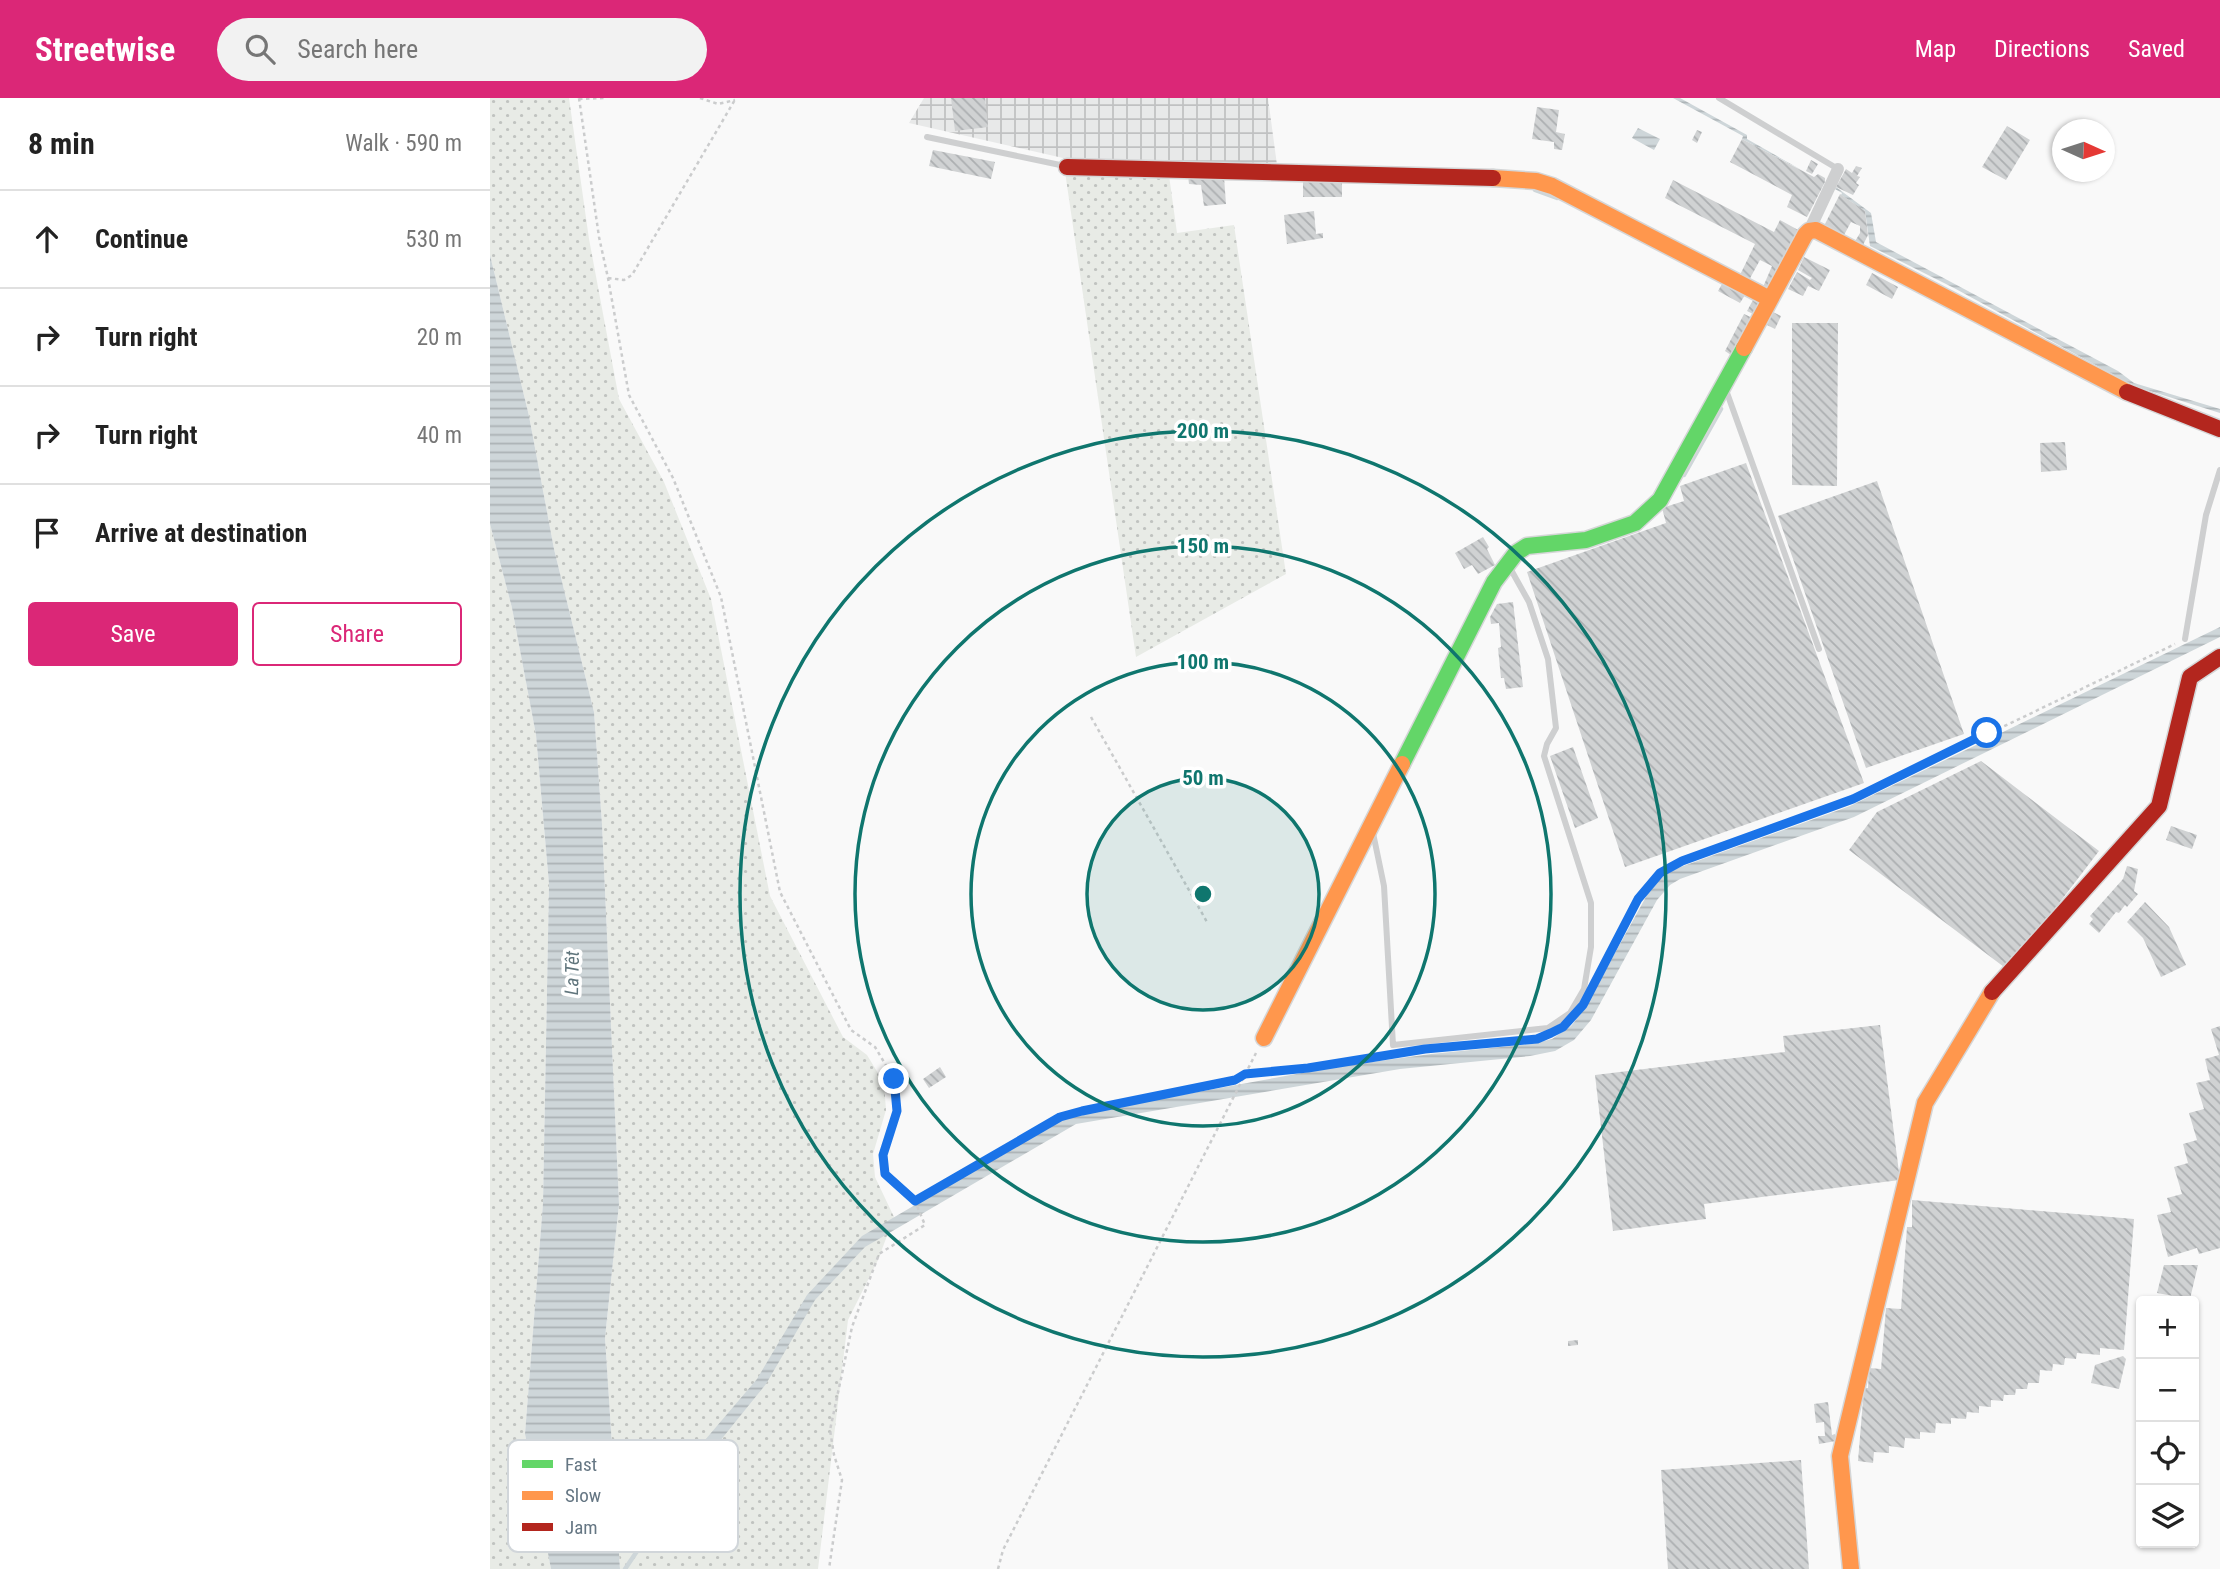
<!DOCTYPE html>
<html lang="en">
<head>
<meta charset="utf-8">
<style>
	:root { --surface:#fff; --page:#f2f2f2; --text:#222; --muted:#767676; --line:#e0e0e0; --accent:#db2777 }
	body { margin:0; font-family:"Roboto Condensed",sans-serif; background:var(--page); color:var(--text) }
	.controls { position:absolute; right:21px; bottom:21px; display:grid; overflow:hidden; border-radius:7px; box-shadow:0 2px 5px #0004 }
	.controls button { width:63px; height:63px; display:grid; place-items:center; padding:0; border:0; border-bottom:2px solid var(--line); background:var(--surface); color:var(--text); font:35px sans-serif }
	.compass { position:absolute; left:1562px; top:21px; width:63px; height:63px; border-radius:50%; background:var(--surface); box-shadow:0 2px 5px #0004; rotate:93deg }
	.stop { position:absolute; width:21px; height:21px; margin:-16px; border:5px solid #1a73e8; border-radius:50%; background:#fff }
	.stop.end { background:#1a73e8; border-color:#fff; box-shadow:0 2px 7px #0008 }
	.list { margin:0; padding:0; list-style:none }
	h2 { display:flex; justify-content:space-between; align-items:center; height:91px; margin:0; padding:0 28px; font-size:30px }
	h2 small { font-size:23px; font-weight:400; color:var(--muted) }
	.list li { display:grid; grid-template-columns:46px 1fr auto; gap:21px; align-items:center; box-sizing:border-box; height:98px; padding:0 28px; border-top:2px solid var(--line) }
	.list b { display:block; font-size:26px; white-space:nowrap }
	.list em { font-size:23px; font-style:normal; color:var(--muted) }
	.actions { display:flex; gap:14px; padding:21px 28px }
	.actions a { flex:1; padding:16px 0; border:2px solid var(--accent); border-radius:7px; text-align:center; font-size:24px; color:var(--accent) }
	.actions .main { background:var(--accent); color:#fff }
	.icon { flex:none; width:38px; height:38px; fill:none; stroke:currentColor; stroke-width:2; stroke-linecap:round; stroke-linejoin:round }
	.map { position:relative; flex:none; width:1730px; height:1471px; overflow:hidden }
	header { display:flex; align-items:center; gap:42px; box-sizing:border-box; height:98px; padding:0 35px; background:var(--accent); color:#fff }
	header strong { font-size:33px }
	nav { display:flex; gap:38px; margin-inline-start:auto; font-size:24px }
	.search { width:490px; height:63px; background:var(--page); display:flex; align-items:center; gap:18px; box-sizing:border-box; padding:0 24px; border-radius:38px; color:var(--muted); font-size:26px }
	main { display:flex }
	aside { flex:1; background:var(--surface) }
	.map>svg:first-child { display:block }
	.industrial { fill:url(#industrial-grid) }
	.green { fill:url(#green-dots) }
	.water { fill:url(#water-rules) }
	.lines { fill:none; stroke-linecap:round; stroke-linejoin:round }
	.stream { stroke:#ced6d9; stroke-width:4.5 }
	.building { fill:url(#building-back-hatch) }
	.fast-casing { stroke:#d5d6d7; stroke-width:19 }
	.slow-casing { stroke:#d5d6d7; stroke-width:19 }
	.jam-casing { stroke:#d5d6d7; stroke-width:19 }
	.path { stroke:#cbcccd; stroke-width:2.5; stroke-dasharray:3.5 3.5; stroke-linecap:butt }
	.lane { stroke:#cecfd0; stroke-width:6 }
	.street { stroke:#cecfd0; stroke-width:12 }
	.fast { stroke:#63d668; stroke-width:16 }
	.slow { stroke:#ff974d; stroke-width:16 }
	.jam { stroke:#b3261e; stroke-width:16 }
	.route { stroke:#1a73e8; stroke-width:9 }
	.ring { fill:none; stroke:#0f766e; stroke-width:3.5 }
	.labels { text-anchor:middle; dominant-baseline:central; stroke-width:7; stroke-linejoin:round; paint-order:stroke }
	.water-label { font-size:19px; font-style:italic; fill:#60757c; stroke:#fff }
	.key { fill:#fff; stroke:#d1d6da; stroke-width:2 }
	.key-label { font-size:19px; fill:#657683 }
	.centre { fill:#0f766e; stroke:#fff; stroke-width:3.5 }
	.ring-label { font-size:21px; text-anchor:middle; font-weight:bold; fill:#0f766e; stroke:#fff; stroke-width:7; stroke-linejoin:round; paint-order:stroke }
</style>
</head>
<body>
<header>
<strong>Streetwise</strong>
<div class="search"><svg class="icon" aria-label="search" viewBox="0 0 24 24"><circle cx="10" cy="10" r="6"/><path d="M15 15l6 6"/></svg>Search here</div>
<nav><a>Map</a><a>Directions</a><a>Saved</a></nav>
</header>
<main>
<aside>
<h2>8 min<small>Walk · 590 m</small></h2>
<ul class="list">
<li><svg class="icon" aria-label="ahead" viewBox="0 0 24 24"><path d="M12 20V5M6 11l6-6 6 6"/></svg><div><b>Continue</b></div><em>530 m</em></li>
<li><svg class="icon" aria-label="right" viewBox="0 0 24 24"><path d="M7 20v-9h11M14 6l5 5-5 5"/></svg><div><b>Turn right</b></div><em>20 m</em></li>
<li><svg class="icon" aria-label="right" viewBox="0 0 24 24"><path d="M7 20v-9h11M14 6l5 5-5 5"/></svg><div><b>Turn right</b></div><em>40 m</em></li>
<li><svg class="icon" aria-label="arrive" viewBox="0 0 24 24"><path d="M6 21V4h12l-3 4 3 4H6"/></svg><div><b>Arrive at destination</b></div></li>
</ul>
<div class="actions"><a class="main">Save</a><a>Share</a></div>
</aside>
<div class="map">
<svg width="1730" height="1471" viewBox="0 0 1730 1471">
	<defs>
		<pattern id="industrial-grid" width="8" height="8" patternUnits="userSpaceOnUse" patternTransform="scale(1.75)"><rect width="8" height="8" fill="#e8e9e9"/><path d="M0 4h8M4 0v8" fill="none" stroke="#c0c1c2"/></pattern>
		<pattern id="green-dots" width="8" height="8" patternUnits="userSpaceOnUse" patternTransform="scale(1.75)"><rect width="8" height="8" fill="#e8ebe6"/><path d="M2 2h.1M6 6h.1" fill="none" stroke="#c0c3c0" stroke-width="1.8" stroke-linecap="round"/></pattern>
		<pattern id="water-rules" width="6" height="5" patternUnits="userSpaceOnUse" patternTransform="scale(1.75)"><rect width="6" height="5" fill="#ced6d9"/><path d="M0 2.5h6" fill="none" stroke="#abb2b5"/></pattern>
		<pattern id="building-back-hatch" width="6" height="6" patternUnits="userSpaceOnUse" patternTransform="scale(1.75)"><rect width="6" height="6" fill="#d0d2d3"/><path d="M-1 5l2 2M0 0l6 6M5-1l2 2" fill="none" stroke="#acafb1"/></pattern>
	</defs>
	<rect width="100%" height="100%" fill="#f9f9f9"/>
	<path class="industrial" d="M434,0H778L787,67L573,60L419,25Z"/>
	<path class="green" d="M0,0H79L99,141L129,301L174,384L221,501L280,798L353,939L377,957L394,985L396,1012L383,1056L385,1079L404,1119L388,1162L358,1222L328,1471H130L115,1240L129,1106L112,726L104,614L64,451L39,318L0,157Z
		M573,60L677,63L687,135L744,127L796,476L646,559Z
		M0,426L22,510L46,637L59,786L53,1105L35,1336L61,1471H0Z"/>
	<path class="water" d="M1183,0H1190L1257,37V41L1315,74L1252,41L1253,38Z
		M1148,30L1170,41L1164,52L1142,40Z
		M1346,89L1381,115L1386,144L1628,273L1644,285L1730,311V315L1644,288L1464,190L1380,148L1375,113L1351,97L1352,95L1345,91Z
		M0,157L39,318L64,451L104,614L112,726L129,1106L115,1240L130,1471H61L35,1336L53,1105L59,786L46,637L22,510L0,426Z
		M1730,529V539L1364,719L1190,781L1180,787L1167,802L1101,922L1084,942L1065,953L1040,958L910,971L586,1026L418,1124L375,1149L325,1202L276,1286L217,1359L209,1349L267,1281L317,1197L372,1138L572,1021L592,1015L845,969L941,956L1042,946L1062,941L1081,928L1093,913L1157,797L1171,780L1185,771L1360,708Z"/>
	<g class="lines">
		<path class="stream" d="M1045,92L1067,100
			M1194,377L1231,311
			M135,1471L216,1351"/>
	</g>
	<path class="building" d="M461,0H495L498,29L465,33Z
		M1047,9L1069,12L1066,34L1075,36L1072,52L1064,51V44L1042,41Z
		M1517,28L1540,42L1516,82L1492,69Z
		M1207,32L1212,34L1207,45L1202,42Z
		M1252,41L1324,79L1328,76L1335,80V84L1317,119L1297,109L1302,97L1240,64Z
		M443,52L505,64L501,81L439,68Z
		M1321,62L1328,66L1322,76L1316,73Z
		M1366,68L1372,70L1367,78L1370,79L1366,85L1369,87L1363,97L1346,89L1356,71L1362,75Z
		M698,78L734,79L736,106L714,108L711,87L699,86Z
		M813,81L852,82V99H813Z
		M1183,82L1284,134L1290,122L1310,133L1279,192L1273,189L1282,168L1270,162L1258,184L1249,179L1265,146L1175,100Z
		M1350,96L1375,113L1378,137L1372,149L1364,145L1370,135V128L1361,124L1353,139L1334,128Z
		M824,113L826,136L833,135V140L797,146L794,117Z
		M1314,159L1340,172L1329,193L1318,188L1313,198L1298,191L1307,174L1320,182L1322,180L1308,172Z
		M1382,175L1408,189L1402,201L1376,187Z
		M1232,186L1255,197L1250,205L1228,193Z
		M1263,202L1273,207L1267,218L1257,213Z
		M1283,214L1291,218L1285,231L1277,227Z
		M1254,216L1265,221L1241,257L1235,253Z
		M1302,225H1348L1347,388L1302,387Z
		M1575,344L1577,372L1551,374L1550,345Z
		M1256,365L1374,685L1135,769L1037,474L1176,425L1172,410L1194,403L1190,388Z
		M1387,383L1474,636L1376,670L1288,418Z
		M993,439L999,449L997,451L1005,467L988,476L982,467L974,471L965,455Z
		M1023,504L1033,589L1016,591L1014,580H1011L1008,550L1011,549L1009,525L1001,526L1000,519L1007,506Z
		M1083,649L1108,720L1085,730L1060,658Z
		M1491,663L1609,753L1518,872L1359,752L1387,714Z
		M1681,728L1707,737L1702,751L1676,742Z
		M1637,768L1648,771L1644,793L1648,796L1637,809L1635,807L1629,815L1626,814L1609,835L1599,826L1603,821L1600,818L1633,781Z
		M1655,804L1679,829L1696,867L1671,879L1653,840L1637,824Z
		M1390,927L1410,1082L1214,1106L1216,1121L1123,1133L1105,977L1295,954L1293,938Z
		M1730,928V1150L1709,1156L1707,1150L1678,1159L1667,1117L1681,1114L1677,1100L1692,1096L1684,1069L1698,1065L1693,1046L1707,1042L1699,1015L1714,1011L1706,985L1720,982L1715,961L1729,957L1721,931Z
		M450,969L456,979L439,990L433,981Z
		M1422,1102L1644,1121L1634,1252L1610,1250V1257L1587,1255L1586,1261L1575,1260L1574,1267L1563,1266L1562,1273L1550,1272L1549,1285H1538L1537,1291H1526L1525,1297H1514L1513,1303L1501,1302V1309L1489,1308V1315L1477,1314L1476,1321L1461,1320V1326L1446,1325L1445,1335L1430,1334V1341L1415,1340L1414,1350L1399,1348V1355L1384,1354L1383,1365L1368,1363L1374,1290H1378L1379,1270L1391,1271L1396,1210L1411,1211L1417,1129H1422Z
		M1674,1167H1708L1700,1201L1667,1195Z
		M1088,1242V1247L1078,1248V1243Z
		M1633,1258L1636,1261L1629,1291L1601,1285L1605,1267Z
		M1338,1304L1342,1337L1345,1336L1346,1343L1329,1346L1328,1338H1335L1334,1324L1326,1325L1324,1306Z
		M1311,1362L1319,1471H1178L1171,1372Z"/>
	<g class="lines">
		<defs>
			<path id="fast" d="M912,666L1004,484L1026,455L1037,448L1096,442L1145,425L1170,402L1254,250"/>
			<path id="slow" d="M1003,80L1046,83L1062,88L1280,201
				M1254,250L1315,137L1319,133L1326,132L1637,294
				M774,940L912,666
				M1361,1471L1350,1358L1435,1005L1502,894"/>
			<path id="jam" d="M577,69L1003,80
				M1637,294L1730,331
				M1502,894L1669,708L1700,579L1730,559"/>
		</defs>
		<use href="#fast" class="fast-casing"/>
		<use href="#slow" class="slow-casing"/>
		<use href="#jam" class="jam-casing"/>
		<path class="path" d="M89,0L109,139L118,180L139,297L183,380L231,499L290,794L361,932L385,949L404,981L407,1013L393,1057L395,1076L425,1103L435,1127L389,1156L362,1229L340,1332L344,1357L352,1382L339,1471
			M210,0L228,6L245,2
			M89,1L117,0
			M118,180L134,182L142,177L246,0
			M601,619L717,824
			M1107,879C1125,845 1140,804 1168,777C1175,771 1184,767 1192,763L1363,701L1685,546
			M425,1103L570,1019L592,1013L745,982L756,976L818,970L896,957
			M508,1471L513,1452L766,955"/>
		<path class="lane" d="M1229,0L1348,71
			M437,39L575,68
			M1236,292L1329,551
			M1695,541L1716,417L1730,372
			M883,735L894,788L903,947L1058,930L1080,915L1094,891L1101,849V805L1054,658L1057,646L1066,630L1058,561L1039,504L1020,470"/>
		<path class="street" d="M1319,133L1348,71"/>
		<use href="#fast" class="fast"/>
		<use href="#slow" class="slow"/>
		<use href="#jam" class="jam"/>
	</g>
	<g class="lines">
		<path class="route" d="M404,981L407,1013L393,1057L395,1076L425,1103L570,1019L592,1013L745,982L755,976L818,970L935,951L1047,941L1061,935L1073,929L1093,907L1148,801L1170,775L1192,763L1363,701L1497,635"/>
	</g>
	<circle cx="713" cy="796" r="116" fill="#0f766e" fill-opacity=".12"/>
	<g class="ring">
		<circle cx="713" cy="796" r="116"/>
		<circle cx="713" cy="796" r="232"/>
		<circle cx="713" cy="796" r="348"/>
		<circle cx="713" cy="796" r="463"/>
	</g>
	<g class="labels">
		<g class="water-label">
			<text transform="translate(82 875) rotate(-89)">La Têt</text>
		</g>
	</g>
	<rect x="18" y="1342" width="230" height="112" rx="10" class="key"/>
	<rect x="32" y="1362" width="31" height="8" fill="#63d668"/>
	<rect x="32" y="1393" width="31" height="9" fill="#ff974d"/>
	<rect x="32" y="1425" width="31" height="8" fill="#b3261e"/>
	<g class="key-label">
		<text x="75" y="1373">Fast</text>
		<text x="75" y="1404">Slow</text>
		<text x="75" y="1436">Jam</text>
	</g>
	<circle cx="713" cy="796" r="10" class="centre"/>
	<g class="ring-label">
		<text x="713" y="340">200 m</text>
		<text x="713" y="455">150 m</text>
		<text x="713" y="571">100 m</text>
		<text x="713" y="687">50 m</text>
	</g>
</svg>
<div class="controls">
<button>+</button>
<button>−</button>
<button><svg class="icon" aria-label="locate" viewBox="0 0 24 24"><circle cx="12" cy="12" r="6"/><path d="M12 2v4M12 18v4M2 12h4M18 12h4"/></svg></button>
<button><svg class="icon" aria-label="layers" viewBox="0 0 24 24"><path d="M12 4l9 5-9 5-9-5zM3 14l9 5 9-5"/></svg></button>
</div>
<svg class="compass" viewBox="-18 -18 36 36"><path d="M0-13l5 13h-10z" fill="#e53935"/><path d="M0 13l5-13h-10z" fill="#767676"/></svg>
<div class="stop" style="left:1497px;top:635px"></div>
<div class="stop end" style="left:404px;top:981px"></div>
</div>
</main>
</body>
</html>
